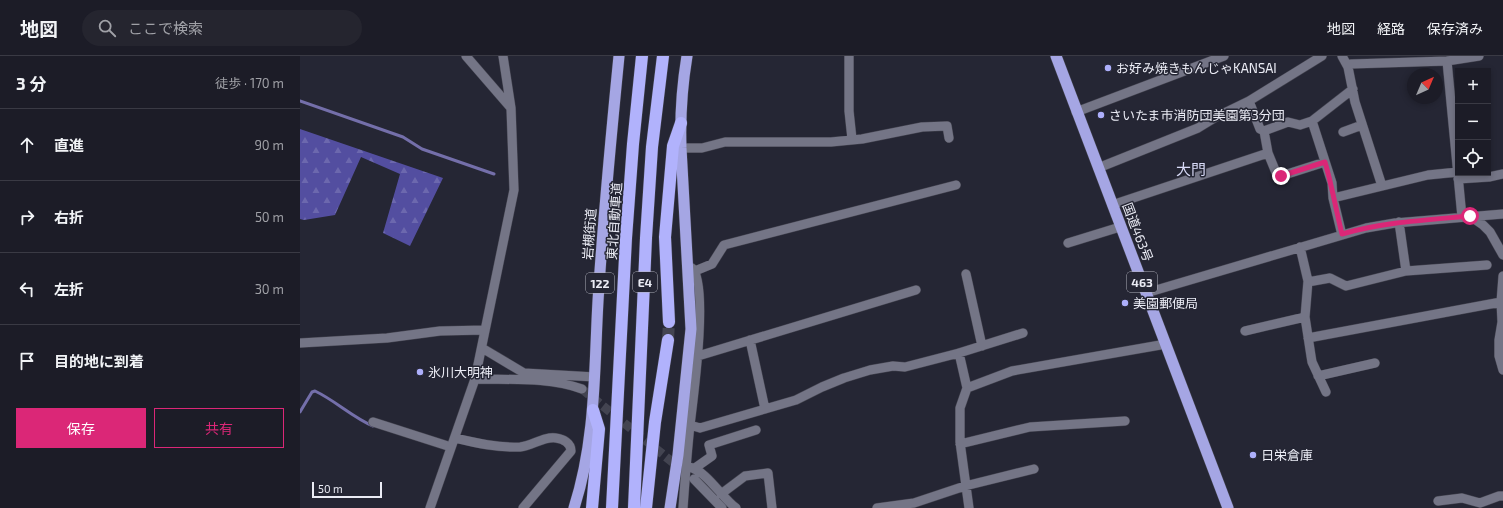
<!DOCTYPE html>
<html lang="ja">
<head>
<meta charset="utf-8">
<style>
	:root { --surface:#1c1c27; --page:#25252f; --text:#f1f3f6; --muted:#a0a1a7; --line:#3a3a44; --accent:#db2777 }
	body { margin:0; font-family:"Exo 2","Noto Sans JP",sans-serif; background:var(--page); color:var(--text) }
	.controls { position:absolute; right:12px; top:12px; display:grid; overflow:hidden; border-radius:0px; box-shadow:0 2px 6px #0003 }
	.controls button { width:36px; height:36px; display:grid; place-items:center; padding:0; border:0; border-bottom:1px solid var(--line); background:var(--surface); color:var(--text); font:20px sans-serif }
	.compass { position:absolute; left:1107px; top:12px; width:36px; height:36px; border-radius:50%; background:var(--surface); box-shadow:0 2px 6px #0003; rotate:44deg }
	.scale { position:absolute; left:12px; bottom:10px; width:70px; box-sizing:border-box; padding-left:4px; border:2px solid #ebecf5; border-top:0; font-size:11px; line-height:14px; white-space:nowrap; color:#ebecf5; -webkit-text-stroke:3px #252634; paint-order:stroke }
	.stop { position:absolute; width:12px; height:12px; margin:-9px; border:3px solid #db2777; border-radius:50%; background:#fff }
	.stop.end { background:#db2777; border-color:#fff; box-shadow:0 1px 4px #0008 }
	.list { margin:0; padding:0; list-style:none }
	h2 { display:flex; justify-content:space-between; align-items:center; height:52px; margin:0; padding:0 16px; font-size:17px }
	h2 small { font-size:13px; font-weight:400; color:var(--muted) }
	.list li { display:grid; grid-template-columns:26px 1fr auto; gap:12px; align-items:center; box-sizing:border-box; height:72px; padding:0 16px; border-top:1px solid var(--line) }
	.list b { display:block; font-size:15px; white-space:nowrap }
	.list em { font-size:13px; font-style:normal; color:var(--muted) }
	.actions { display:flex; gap:8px; padding:12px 16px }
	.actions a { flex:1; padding:9px 0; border:1px solid var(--accent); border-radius:0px; text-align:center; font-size:14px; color:var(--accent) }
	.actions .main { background:var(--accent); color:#fff }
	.icon { flex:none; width:22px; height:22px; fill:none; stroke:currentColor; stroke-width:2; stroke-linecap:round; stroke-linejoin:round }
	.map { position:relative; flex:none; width:1203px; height:452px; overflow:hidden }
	header { display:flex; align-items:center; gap:24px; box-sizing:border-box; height:56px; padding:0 20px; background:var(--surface); border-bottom:1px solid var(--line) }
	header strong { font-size:19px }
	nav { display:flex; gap:22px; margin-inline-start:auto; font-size:14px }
	.search { width:280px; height:36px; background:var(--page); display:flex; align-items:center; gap:10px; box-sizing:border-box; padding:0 14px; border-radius:22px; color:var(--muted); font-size:15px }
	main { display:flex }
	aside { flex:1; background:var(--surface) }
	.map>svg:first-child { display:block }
	.forest { fill:url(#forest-firs) }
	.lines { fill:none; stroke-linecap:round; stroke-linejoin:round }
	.stream { stroke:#746faa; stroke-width:3 }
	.minor-tunnel { stroke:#434451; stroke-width:9; stroke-dasharray:9 4.5; stroke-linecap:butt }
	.motorway-tunnel { stroke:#434451; stroke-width:12; stroke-dasharray:12 6; stroke-linecap:butt }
	.minor-casing { stroke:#444450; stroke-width:10 }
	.trunk-casing { stroke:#444450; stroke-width:12 }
	.motorway-casing { stroke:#444450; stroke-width:13 }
	.minor { stroke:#747586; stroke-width:9 }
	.trunk { stroke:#a5a6e4; stroke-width:11 }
	.motorway { stroke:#b1b2fc; stroke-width:12 }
	.route { stroke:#db2777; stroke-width:5 }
	.poi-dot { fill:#adaffb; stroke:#252634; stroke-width:1.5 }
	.labels { text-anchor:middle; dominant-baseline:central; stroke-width:3; stroke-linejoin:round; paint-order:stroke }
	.shield { fill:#252634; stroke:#b0b1bb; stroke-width:1 }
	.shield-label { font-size:12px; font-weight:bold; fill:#ebecf5 }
	.poi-label { font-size:13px; fill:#ebecf5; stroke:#252634; text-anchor:start }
	.street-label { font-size:13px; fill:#ebecf5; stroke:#252634 }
	.quarter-label { font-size:15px; fill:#d9dbf8; stroke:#252634 }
</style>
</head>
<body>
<header>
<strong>地図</strong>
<div class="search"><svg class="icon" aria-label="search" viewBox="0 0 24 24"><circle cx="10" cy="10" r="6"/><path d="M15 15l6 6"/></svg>ここで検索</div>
<nav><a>地図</a><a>経路</a><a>保存済み</a></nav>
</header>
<main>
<aside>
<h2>3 分<small>徒歩 · 170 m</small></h2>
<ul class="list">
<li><svg class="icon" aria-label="ahead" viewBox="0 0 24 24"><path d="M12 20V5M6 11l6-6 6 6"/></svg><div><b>直進</b></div><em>90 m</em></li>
<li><svg class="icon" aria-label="right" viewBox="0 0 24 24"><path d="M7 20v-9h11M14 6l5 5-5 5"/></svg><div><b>右折</b></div><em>50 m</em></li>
<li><svg class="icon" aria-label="left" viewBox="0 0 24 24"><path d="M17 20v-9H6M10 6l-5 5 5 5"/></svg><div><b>左折</b></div><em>30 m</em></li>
<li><svg class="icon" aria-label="arrive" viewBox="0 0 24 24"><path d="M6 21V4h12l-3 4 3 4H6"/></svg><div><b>目的地に到着</b></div></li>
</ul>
<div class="actions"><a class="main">保存</a><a>共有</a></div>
</aside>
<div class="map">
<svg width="1203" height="452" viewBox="0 0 1203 452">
	<defs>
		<pattern id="forest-firs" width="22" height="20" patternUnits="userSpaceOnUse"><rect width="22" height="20" fill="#534ea0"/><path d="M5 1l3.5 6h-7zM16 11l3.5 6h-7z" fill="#6c68ae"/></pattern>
	</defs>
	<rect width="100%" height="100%" fill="#252634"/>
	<path class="forest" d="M0,73L143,122L110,190L83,177L100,118L61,101L35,159L4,164L0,163Z"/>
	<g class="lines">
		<path class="stream" d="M0,45L103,81L122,93L194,118
			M0,356L12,336L15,335C36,345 52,361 73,370"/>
		<path class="minor-tunnel" d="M282,333L381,413"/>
		<path class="motorway-tunnel" d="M368,284L369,266"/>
		<defs>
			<path id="minor" d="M166,0L211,52
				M549,0V55L552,83
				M1042,0L1048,11
				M1147,5L1162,161
				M949,45L960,73L964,75L988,66L1000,69L1012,65L1053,33
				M776,56L924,0
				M1012,65L1032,127L1033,142L1042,179
				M964,75L968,97L977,119L981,120L1025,106
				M1043,76L1062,69
				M381,92H402L425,86H531L562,83L622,71L647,70L649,82
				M798,112L898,72L916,61L949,45L1022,0
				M1158,123L1189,121L1203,118
				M1082,130L1055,46L1048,11L1051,8L1147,5L1179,0
				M1033,142L1128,119L1158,116
				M812,149L968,97
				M1170,160L1183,169L1190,176L1203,199
				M1099,166L1106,215
				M768,187L820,171
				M1000,191L1008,225L1005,261L1011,300L1012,306L1026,336
				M395,215L412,208L424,189L656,129
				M666,218L682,290
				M1203,220L1201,246L1202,266L1199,284V300L1203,314
				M1008,226L1030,222L1046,230L1106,215L1187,209
				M846,237L1066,172L1095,167L1203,158
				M945,275L1005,261
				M1008,282L1201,246
				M450,284L465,353
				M0,287L87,282L140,275L185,274
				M182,292L224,317L295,321
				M659,297L667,332
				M398,300L616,234
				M1018,320L1075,307
				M175,323C210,324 249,321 282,333
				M73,366L151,391
				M390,369L400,372L496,344L522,331L544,322L570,314L593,310L605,311L659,297L723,277
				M155,382C176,387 198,392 220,391C232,390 244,380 256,382C263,383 271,387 271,395L223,452
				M660,388L730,371L825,365
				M389,411C407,415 421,441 436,452
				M395,412L412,400L409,389L456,374
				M394,423L422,452
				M421,438L445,420L468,417L472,452
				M1138,445L1162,442L1180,447L1199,440H1203
				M130,452L175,323L214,134L211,52L203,0
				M383,452C385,424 387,397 390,369C393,344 409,227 392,212
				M577,452L614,447L665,430L734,413
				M669,452L660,386V352L667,332L712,315L866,288"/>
			<path id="trunk" d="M756,0L928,452
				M274,452C296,383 294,316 298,245C303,163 311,81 319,0
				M370,452L378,399L391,273L381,92C380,61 382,30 387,0"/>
			<path id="motorway" d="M369,266L365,181L373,90L381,67
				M292,452L299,373L293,354
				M312,452L326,182L333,88L342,0
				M334,452L346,182L352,91L363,0
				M346,452L355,366L368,284"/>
		</defs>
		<use href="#minor" class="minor-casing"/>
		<use href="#trunk" class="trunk-casing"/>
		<use href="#motorway" class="motorway-casing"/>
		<use href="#minor" class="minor"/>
		<use href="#trunk" class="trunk"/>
		<use href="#motorway" class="motorway"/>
	</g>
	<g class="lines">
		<path class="route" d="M981,120L1025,106C1032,130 1036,154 1042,178C1084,166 1127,164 1170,160"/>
	</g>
	<g class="poi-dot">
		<circle cx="808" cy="12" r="4"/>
		<circle cx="801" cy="59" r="4"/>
		<circle cx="825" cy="247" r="4"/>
		<circle cx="120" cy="316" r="4"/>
		<circle cx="953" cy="399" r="4"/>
	</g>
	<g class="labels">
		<g class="shield">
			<rect x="333" y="216" width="24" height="20" rx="3"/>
			<rect x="827" y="216" width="30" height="20" rx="3"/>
			<rect x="286" y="217" width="28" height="20" rx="3"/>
		</g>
		<g class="shield-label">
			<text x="345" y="226">E4</text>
			<text x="842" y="226">463</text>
			<text x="300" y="227">122</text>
		</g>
		<g class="poi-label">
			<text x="816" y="12">お好み焼きもんじゃKANSAI</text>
			<text x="809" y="59">さいたま市消防団美園第3分団</text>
			<text x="833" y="247">美園郵便局</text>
			<text x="128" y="316">氷川大明神</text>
			<text x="961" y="399">日栄倉庫</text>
		</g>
		<g class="street-label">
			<text transform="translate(314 165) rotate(-86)">東北自動車道</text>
			<text transform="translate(838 176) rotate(69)">国道463号</text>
			<text transform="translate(289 178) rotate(-86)">岩槻街道</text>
		</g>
		<g class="quarter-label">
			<text x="891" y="113">大門</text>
		</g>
	</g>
</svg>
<div class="controls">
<button>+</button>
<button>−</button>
<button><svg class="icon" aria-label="locate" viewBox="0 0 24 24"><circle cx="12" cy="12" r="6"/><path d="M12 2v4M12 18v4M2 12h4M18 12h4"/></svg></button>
</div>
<svg class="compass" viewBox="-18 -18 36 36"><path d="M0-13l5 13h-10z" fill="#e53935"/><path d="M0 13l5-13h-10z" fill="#a0a1a7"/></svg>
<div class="scale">50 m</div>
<div class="stop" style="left:1170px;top:160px"></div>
<div class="stop end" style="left:981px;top:120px"></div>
</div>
</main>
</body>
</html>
